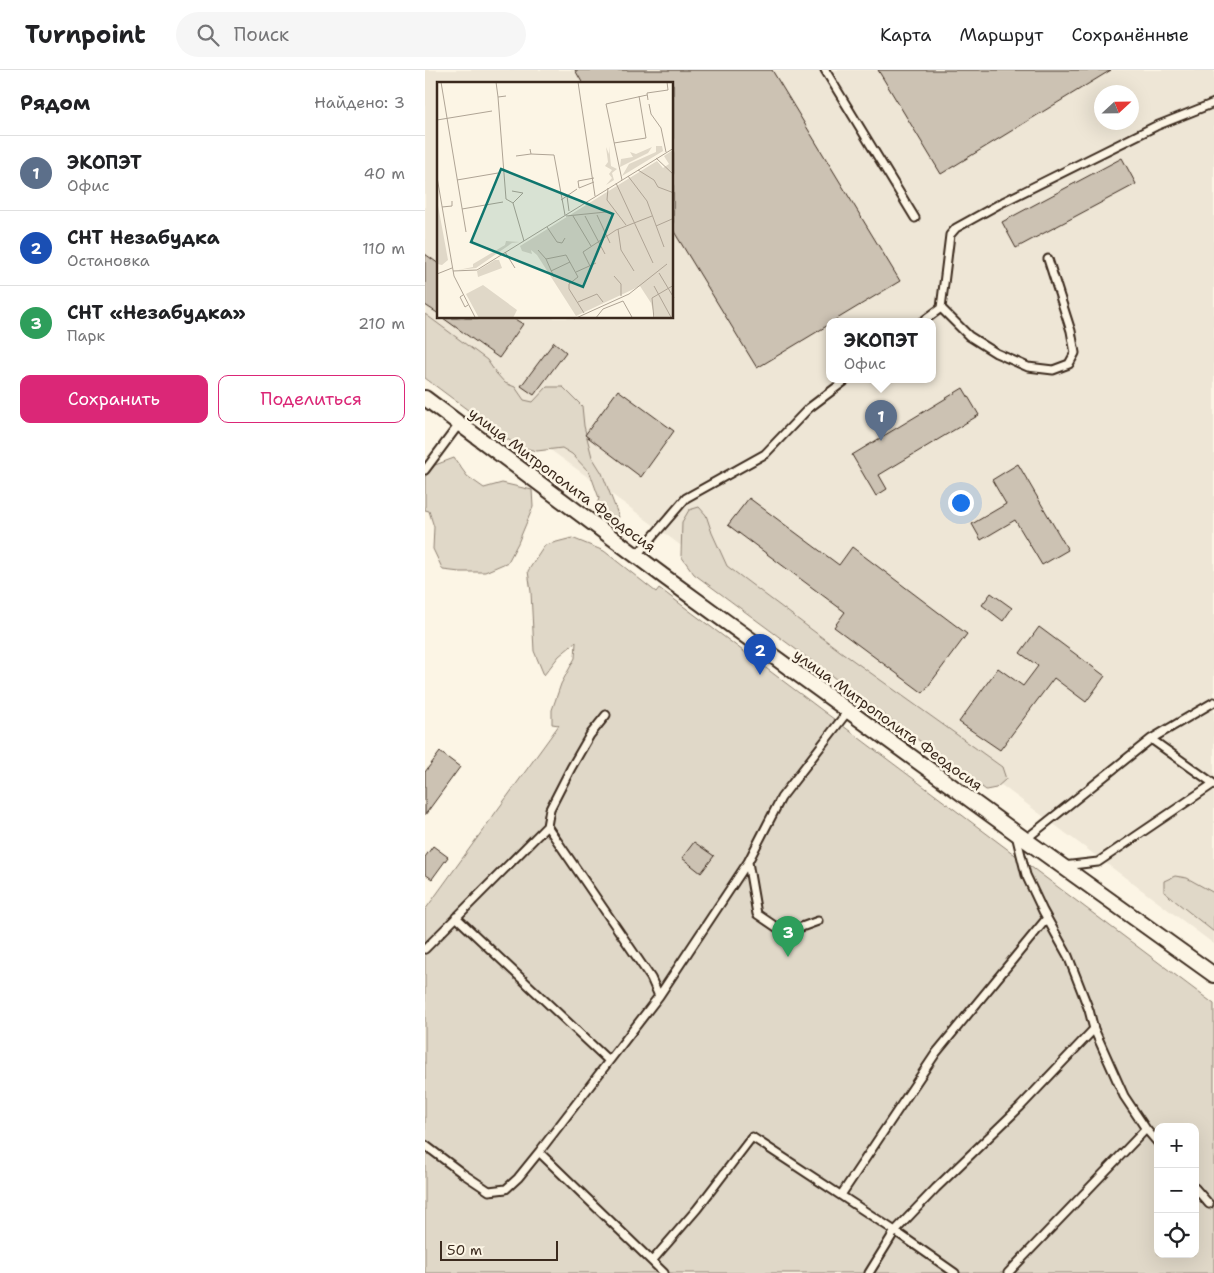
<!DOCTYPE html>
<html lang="ru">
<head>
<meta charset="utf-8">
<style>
	:root { --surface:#fff; --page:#f6f6f6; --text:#202124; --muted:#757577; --line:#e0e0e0; --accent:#db2777 }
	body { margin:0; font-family:"Shantell Sans",sans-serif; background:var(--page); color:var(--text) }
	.controls { position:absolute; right:15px; bottom:15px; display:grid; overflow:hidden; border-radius:10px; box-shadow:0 5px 20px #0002 }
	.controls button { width:45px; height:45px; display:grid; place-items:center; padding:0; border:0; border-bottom:1px solid var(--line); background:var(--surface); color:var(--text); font:25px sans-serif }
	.compass { position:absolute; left:669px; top:15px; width:45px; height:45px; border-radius:50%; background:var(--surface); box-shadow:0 5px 20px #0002; rotate:68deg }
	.scale { position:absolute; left:15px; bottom:12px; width:118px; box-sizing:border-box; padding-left:5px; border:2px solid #3b2a1e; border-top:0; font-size:14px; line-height:18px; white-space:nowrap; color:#3b2a1e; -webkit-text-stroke:4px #fcf5e5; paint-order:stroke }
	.you { position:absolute; left:535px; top:432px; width:18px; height:18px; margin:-12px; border:4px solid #fff; border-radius:50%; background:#1a73e8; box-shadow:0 0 0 8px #1a73e833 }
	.badge { display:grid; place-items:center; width:32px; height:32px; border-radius:50%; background:var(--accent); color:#fff; font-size:16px; font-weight:700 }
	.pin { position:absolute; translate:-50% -41px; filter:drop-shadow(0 1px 2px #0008) }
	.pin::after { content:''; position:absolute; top:26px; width:18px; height:15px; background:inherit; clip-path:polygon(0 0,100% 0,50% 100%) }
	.popup { position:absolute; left:401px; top:248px; width:110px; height:65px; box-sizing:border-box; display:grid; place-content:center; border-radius:10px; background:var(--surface); filter:drop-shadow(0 1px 4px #0005); font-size:16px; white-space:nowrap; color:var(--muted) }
	.popup b { font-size:19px; color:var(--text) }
	.popup::after { content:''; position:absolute; left:50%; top:100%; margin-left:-10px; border:10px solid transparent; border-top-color:var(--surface) }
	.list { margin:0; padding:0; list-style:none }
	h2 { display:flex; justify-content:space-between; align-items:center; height:65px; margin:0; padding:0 20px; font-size:21px }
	h2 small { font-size:16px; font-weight:400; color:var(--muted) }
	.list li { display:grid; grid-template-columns:32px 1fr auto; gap:15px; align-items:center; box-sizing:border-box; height:75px; padding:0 20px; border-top:1px solid var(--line) }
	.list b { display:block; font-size:19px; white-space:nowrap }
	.list p { margin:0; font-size:16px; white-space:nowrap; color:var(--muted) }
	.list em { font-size:16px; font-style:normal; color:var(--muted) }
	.actions { display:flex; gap:10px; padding:15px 20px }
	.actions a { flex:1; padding:11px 0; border:1px solid var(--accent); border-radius:10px; text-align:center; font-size:18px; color:var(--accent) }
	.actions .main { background:var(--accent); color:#fff }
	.icon { flex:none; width:28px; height:28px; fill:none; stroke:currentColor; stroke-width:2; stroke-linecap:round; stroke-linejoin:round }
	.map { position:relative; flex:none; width:789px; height:1203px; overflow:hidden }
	header { display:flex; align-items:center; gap:30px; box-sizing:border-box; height:70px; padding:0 25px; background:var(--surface); border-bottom:1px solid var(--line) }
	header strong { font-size:24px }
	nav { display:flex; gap:28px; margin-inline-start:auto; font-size:18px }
	.search { width:350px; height:45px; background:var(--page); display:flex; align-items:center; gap:12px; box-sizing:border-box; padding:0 18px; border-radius:28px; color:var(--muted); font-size:19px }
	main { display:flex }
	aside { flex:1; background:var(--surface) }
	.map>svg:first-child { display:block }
	.built { fill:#eee6d6; fill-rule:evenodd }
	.green { fill:#e0d8c8; stroke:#8e8173; fill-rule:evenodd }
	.building { fill:#ccc2b3; stroke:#3b2a1e }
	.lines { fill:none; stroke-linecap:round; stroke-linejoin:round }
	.lane-casing { stroke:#3b2a1e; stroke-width:11 }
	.street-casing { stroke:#3b2a1e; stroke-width:18 }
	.lane { stroke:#fcf5e5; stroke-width:7 }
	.street { stroke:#fcf5e5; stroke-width:14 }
	.labels { text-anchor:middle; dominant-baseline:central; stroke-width:5; stroke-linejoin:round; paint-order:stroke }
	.street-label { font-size:15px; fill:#3b2a1e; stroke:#fcf5e5 }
	.inset-road { fill:none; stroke:#afa495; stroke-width:1 }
	.view { fill:#0f766e; fill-opacity:0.15; stroke:#0f766e; stroke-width:2.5 }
	.inset-edge { fill:none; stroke:#3b2a1e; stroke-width:2.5 }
</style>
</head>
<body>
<header>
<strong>Turnpoint</strong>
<div class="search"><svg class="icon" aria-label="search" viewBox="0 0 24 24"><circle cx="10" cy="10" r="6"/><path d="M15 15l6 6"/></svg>Поиск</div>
<nav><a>Карта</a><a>Маршрут</a><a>Сохранённые</a></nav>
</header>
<main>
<aside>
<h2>Рядом<small>Найдено: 3</small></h2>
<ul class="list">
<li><span class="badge" style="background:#5c6f8a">1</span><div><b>ЭКОПЭТ</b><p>Офис</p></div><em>40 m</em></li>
<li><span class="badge" style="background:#1a4fb4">2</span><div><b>СНТ Незабудка</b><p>Остановка</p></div><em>110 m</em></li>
<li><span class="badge" style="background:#2e9e5b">3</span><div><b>СНТ «Незабудка»</b><p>Парк</p></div><em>210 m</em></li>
</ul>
<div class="actions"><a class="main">Сохранить</a><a>Поделиться</a></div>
</aside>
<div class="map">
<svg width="789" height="1203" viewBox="0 0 789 1203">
	<rect width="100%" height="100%" fill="#fcf5e5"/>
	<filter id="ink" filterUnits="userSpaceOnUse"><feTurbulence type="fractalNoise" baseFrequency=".02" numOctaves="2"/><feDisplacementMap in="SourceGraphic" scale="10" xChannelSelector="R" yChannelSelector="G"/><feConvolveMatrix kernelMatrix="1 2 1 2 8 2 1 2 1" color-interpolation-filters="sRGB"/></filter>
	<g filter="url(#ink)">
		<path class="built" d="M0,0H789V874L215,445L0,289ZM14,14H248V248H14ZM676,22H706V52H676ZM405,252H507V310H405Z"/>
		<path class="green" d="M0,244L62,290L71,303L80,313L90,317L99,330L108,332L122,317H138L157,336L159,356L167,387L177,403L194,447L188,454H179L169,446L174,428L165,403L147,384L137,378L112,381L95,377L79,367L0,308Z
			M29,388L42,406L59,418L77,413L107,420L108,437L93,473L83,492L60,502H35L18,500L8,479L9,457L4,441L0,440V407L10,395Z
			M274,437L281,445L287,463L302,496L415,581L577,697L581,709L571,718L561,720L269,504L256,486L257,452L264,440Z
			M147,468L179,481L231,522L234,518L789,934V1203H0V840L134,655L127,654V640L136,614L150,588L151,572L134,586L119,605L109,581L106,522L103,501L120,475ZM733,1057H770V1184H733Z
			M750,806L762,808L789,823V862L739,822V811Z"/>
		<path class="building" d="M150,0H347L475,211L407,252H405V254L332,298L248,160V14H158Z
			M453,0H686L516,104Z
			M697,88L711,114L591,178L577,152Z
			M0,184L14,194V244L0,235Z
			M18,248H88L98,254L74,288Z
			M129,272L141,282L109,325L96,316Z
			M538,318L554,345L454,405L462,419L451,426L427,385Z
			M193,320L249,361L216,407L160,365Z
			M593,394L643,480L617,495L590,450L556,470L547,454L581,434L567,410Z
			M324,428L414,495L427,477L542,564L498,623L409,557L420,542L303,455Z
			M566,523L587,538L578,551L557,535Z
			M614,557L680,606L661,632L629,608L575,680L534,652L573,598L598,616L613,596L595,583Z
			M15,682L35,697L0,745V702Z
			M269,772L289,786L276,803L257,788Z
			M8,776L23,787L7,809L0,804V787Z"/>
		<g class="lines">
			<defs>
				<path id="lane" d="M400,0L490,148
					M516,238L544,266L571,283L603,297L628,300L644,294L650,283L646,261L623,189
					M497,252L516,238L525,165L531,158L578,132L731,56L789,33
					M0,400L35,353
					M211,486L261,428L340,384L384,338L421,310
					M726,669L789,714
					M591,765L601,805L618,841L643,886L664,940L669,959L699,1026L721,1059L733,1073
					M601,769L726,669L789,632
					M638,796L673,792L788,714
					M31,847L184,991
					M393,851L360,863L332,844L323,792L356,728L423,641
					M0,879L122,756
					M234,926L323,792
					M0,1075L37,1103L64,1121L81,1119L93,1108L114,1082L234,926L226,908L122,756L125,739L146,698L165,665L181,645
					M114,1082L239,1203
					M770,1118L784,1134
					M416,1125L511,983L622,848
					M227,1191L272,1139L327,1067L470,1161L530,1203
					M444,1203L470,1161L511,1118L595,1037L669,959
					M583,1203L721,1059"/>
				<path id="street" d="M0,328L241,508L591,763L789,905"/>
			</defs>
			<use href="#lane" class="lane-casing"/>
			<use href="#street" class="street-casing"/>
			<use href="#lane" class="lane"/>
			<use href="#street" class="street"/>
		</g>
	</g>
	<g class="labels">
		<g class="street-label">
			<text transform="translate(137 410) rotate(37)">улица Митрополита Феодосия</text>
			<text transform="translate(463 650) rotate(36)">улица Митрополита Феодосия</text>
		</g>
	</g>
	<g transform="translate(12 12)">
		<rect width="236" height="236" fill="#fcf5e5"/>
		<path d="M172,64L174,84L180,87L175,91L177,98L169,103L175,96L172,92L175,88L168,84L171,80L169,65L172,72ZM219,64H225L226,69L185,94L192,82L219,70ZM215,65L211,71L183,85L184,77L196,75L193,70L199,72ZM236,68V236H218L214,221L203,204L139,234L100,173L94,168L95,172L85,169L83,164L220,79L226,86L232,82L227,74ZM0,118L11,178L5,183L0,182ZM69,159L83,160L75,161L39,186L21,188L36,185V182L68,163ZM58,178H62L65,186L41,195L40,189ZM46,203L80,228L76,236H42L29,212Z" fill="#e0d8c8"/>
		<path class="inset-road" d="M4,0L29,150M59,0L61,15M141,0L158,114M69,14L61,15L69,117L76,121L87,159M211,18L210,11L231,8L230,0M212,22L214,32L224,46L229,70M0,38L55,29M177,61L209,56L202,14M94,72L117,73L128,133M79,74L94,72L93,67M219,76L237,93M201,88L217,98L221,105L237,111M191,94L210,119L227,165M0,95L17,194L39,237M157,96L141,99L142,106L157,100M20,98L61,91M185,98L169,22L210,13M179,101L216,181M171,106L170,118L189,143M75,109L86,111L76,121M130,114L132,129M124,118L140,107M5,125L15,124V119M25,127L66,120M160,133L173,161M129,134L169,130M136,134L154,164M148,134L168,172M219,144L235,137M110,145L120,160L125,161L128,156M181,147L184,168L197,189M101,168L109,177L129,173L141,195L132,202V207L147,231M68,170L78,186M109,177L117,195M153,184L146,170L179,148L215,134M16,189L40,188L237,66M114,189L133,180M139,190L159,181M222,191L237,216M0,192L15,186M177,194L184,202V214M217,204L235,237M26,213L23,215L28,225L31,223M141,220L160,212L166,220M137,237L192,212L230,182M158,237L166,227L186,219L196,237M217,237L215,216L237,203"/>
		<path class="view" d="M64,87L176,132L146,205L34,160Z"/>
		<rect width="236" height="236" class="inset-edge"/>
	</g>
</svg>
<div class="controls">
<button>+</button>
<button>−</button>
<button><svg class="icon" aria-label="locate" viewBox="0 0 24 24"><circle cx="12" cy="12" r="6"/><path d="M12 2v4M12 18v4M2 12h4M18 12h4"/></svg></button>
</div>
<svg class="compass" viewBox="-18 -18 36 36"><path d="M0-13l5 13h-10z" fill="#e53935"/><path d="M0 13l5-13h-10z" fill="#757577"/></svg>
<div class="scale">50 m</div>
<div class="you"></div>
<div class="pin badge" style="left:456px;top:371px;background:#5c6f8a">1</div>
<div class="popup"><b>ЭКОПЭТ</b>Офис</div>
<div class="pin badge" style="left:335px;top:605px;background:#1a4fb4">2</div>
<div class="pin badge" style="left:363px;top:887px;background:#2e9e5b">3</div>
</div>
</main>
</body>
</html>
